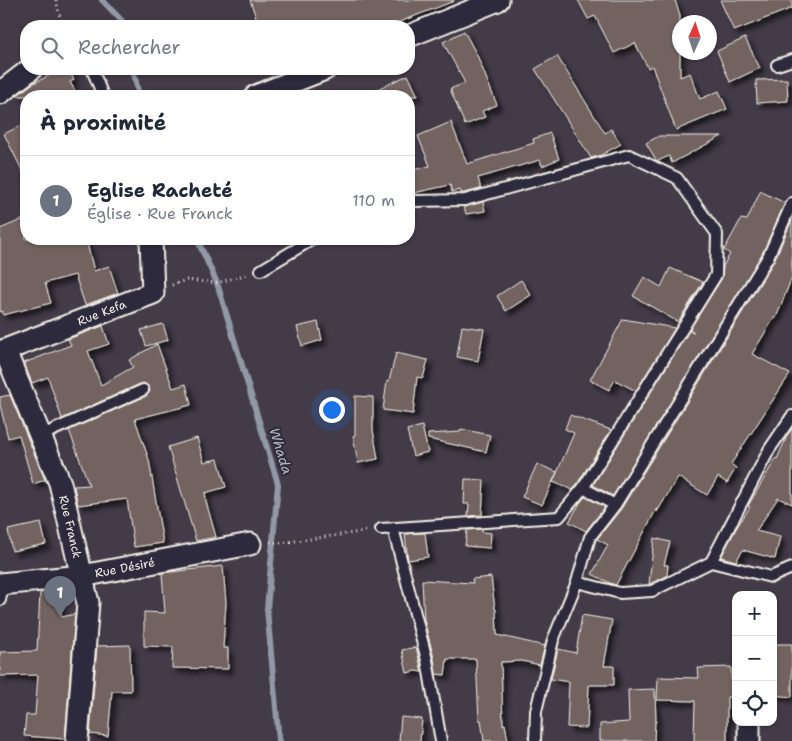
<!DOCTYPE html>
<html lang="fr">
<head>
<meta charset="utf-8">
<style>
	:root { --surface:#fff; --page:#f6f6f7; --text:#1f2937; --muted:#747a83; --line:#e0e1e3; --accent:#111827 }
	body { margin:0; font-family:"Shantell Sans",sans-serif; background:var(--page); color:var(--text) }
	.controls { position:absolute; right:15px; bottom:15px; display:grid; overflow:hidden; border-radius:10px; box-shadow:0 1px 4px #0004 }
	.controls button { width:45px; height:45px; display:grid; place-items:center; padding:0; border:0; border-bottom:1px solid var(--line); background:var(--surface); color:var(--text); font:25px sans-serif }
	.compass { position:absolute; left:672px; top:15px; width:45px; height:45px; border-radius:50%; background:var(--surface); box-shadow:0 1px 4px #0004; rotate:3deg }
	.you { position:absolute; left:331px; top:409px; width:18px; height:18px; margin:-12px; border:4px solid #fff; border-radius:50%; background:#1a73e8; box-shadow:0 0 0 8px #1a73e833 }
	.badge { display:grid; place-items:center; width:32px; height:32px; border-radius:50%; background:var(--accent); color:#fff; font-size:16px; font-weight:700 }
	.pin { position:absolute; translate:-50% -41px; filter:drop-shadow(0 1px 2px #0008) }
	.pin::after { content:''; position:absolute; top:26px; width:18px; height:15px; background:inherit; clip-path:polygon(0 0,100% 0,50% 100%) }
	.list { margin:0; padding:0; list-style:none }
	h2 { display:flex; justify-content:space-between; align-items:center; height:65px; margin:0; padding:0 20px; font-size:21px }
	h2 small { font-size:16px; font-weight:400; color:var(--muted) }
	.list li { display:grid; grid-template-columns:32px 1fr auto; gap:15px; align-items:center; box-sizing:border-box; height:90px; padding:0 20px; border-top:1px solid var(--line) }
	.list b { display:block; font-size:19px; white-space:nowrap }
	.list p { margin:0; font-size:16px; white-space:nowrap; color:var(--muted) }
	.list em { font-size:16px; font-style:normal; color:var(--muted) }
	.icon { flex:none; width:28px; height:28px; fill:none; stroke:currentColor; stroke-width:2; stroke-linecap:round; stroke-linejoin:round }
	.map { position:relative; flex:none; width:792px; height:741px; overflow:hidden }
	.search { position:absolute; background:var(--surface); box-shadow:0 1px 4px #0004; left:20px; top:20px; width:395px; height:55px; display:flex; align-items:center; gap:12px; box-sizing:border-box; padding:0 18px; border-radius:20px; color:var(--muted); font-size:19px }
	.panel { position:absolute; background:var(--surface); box-shadow:0 1px 4px #0004; left:20px; top:90px; width:395px; height:155px; border-radius:20px }
	.map>svg:first-child { display:block }
	.lines { fill:none; stroke-linecap:round; stroke-linejoin:round }
	.stream { stroke:#9099a5; stroke-width:6 }
	.building { fill:#726360; stroke:#f4f1e8; filter:url(#shadow) }
	.lane-casing { stroke:#f4f1e8; stroke-width:14 }
	.street-casing { stroke:#f4f1e8; stroke-width:25 }
	.path { stroke:#f4f1e8; stroke-width:3; stroke-dasharray:1 4; stroke-linecap:butt }
	.lane { stroke:#2f2a3d; stroke-width:10 }
	.street { stroke:#2f2a3d; stroke-width:21 }
	.labels { text-anchor:middle; dominant-baseline:central; stroke-width:4; stroke-linejoin:round; paint-order:stroke }
	.street-label { font-size:12px; fill:#f4f1e8; stroke:#2f2a3d }
	.water-label { font-size:14px; font-style:italic; fill:#b1b7bb; stroke:#2f2a3d }
</style>
</head>
<body>
<div class="map">
<svg width="792" height="741" viewBox="0 0 792 741">
	<defs>
		<filter id="shadow"><feDropShadow dx="4.5" dy="4.5" stdDeviation="2.5" flood-color="#0009"/></filter>
	</defs>
	<rect width="100%" height="100%" fill="#433b48"/>
	<filter id="ink" filterUnits="userSpaceOnUse"><feTurbulence type="fractalNoise" baseFrequency=".02" numOctaves="2"/><feDisplacementMap in="SourceGraphic" scale="10" xChannelSelector="R" yChannelSelector="G"/><feConvolveMatrix kernelMatrix="1 2 1 2 8 2 1 2 1" color-interpolation-filters="sRGB"/></filter>
	<g filter="url(#ink)">
		<g class="lines">
			<path class="stream" d="M102,0L122,21L123,26
				M133,69L139,96
				M197,239L217,283L278,484L267,609L279,741"/>
		</g>
		<path class="building" d="M250,0H454V1L389,26H289L287,23L275,26H259Z
			M578,0H675L680,16V77L690,73L700,99L719,91L727,109L676,130L652,66L648,68L635,43L614,53L595,16L588,19Z
			M720,0H792V8L734,31Z
			M464,31L477,55L497,105L482,111L485,117L465,125L450,89L465,83L443,42Z
			M745,38L760,68L730,82L717,51Z
			M557,56L605,133L611,129L621,144L601,155L591,158L535,69Z
			M62,69H69L74,80L70,82L78,96H16L32,84Z
			M408,75L418,96H362Z
			M787,79L788,101L757,103L756,80Z
			M451,122L467,164L534,143L533,139L550,133L559,159L542,166L540,160L478,178L481,189L464,193H461L460,190L452,192L450,185L409,194V171L430,166L418,136Z
			M26,123V178L4,134Z
			M659,136H722L672,163L669,156L658,161L656,160L646,143Z
			M761,190L762,192L785,203L762,254L613,496L593,485L689,331L694,332L690,329L722,278L723,266L730,254L724,250L741,219L747,220Z
			M483,202L485,211L466,214L464,207Z
			M26,218V239H86L94,271L109,266L118,293L85,305L75,275L45,283L51,303L3,315L2,311L0,312V229Z
			M792,220V277L776,318H774L752,354L790,374L731,464L736,468L727,483L718,477L707,495L678,477L657,512V508L616,585L610,583L592,574L608,545L597,539L621,509L774,261Z
			M670,268L703,282L678,322L633,296L644,277L661,287Z
			M521,280L531,295L506,311L497,296Z
			M623,319L675,328L636,391L615,380L609,390L590,380Z
			M318,322L322,340L302,346L297,327Z
			M163,324L168,340L146,346L141,330Z
			M103,326L109,344L88,351L101,385L133,367L129,360L157,344L173,388L186,384L191,405L135,419L149,460L163,543L134,547L127,499L78,505L74,486L89,485L69,430L146,396L150,391L149,387L144,383L140,384L62,419L48,377L32,383L24,363L71,345L68,339Z
			M462,326L484,329L478,361L457,357Z
			M396,353L428,360L423,378L417,377L413,414L383,410L387,381H389Z
			M10,395L45,480L33,484L19,435L8,438L0,405V397Z
			M355,396L373,397V430L378,459L358,463L353,436L355,435Z
			M570,415L611,430L577,484L573,490L553,482L574,433L565,429Z
			M422,426L428,452L413,456L407,430Z
			M792,428V504L778,498L756,531L780,537L775,559L743,550L736,561L721,557L737,527L750,507L748,506L776,458L777,459L787,436Z
			M461,429L490,435L486,452L428,439V434L460,432Z
			M197,438L204,462L218,459L226,487L205,493L206,498H205L216,537L196,541L168,447Z
			M537,464L557,472L542,505L522,497Z
			M465,479L484,480L482,515L468,516L469,504H464Z
			M585,497L605,507L586,531L569,522L580,503Z
			M41,523L46,544L12,551L8,530Z
			M482,529V532L491,533L490,548L465,546L467,530Z
			M425,533L428,557L408,560L405,534Z
			M654,538L670,542L664,565H668L667,576L649,584Z
			M223,566L226,603L223,648H228V669L172,668L173,647L144,646V612L165,613L162,573Z
			M491,577L495,609H496L497,635L545,646L540,665L522,661L501,662L503,725L505,724L508,741H484L481,720H479L476,659H447L445,675L436,674L434,658L424,620L422,580L473,583L472,579Z
			M56,591L62,617L75,614L65,739L24,736L26,715H35L38,675L0,676V652L37,651L40,593Z
			M582,615L612,620L604,666H614V685H589L587,728L567,727L569,682L551,679L558,649L576,653Z
			M773,644H792V697L773,695Z
			M130,645L131,691H112L108,736L90,734L97,646Z
			M416,647L422,672L415,671L407,673L402,650Z
			M731,667L732,697H727V741H694L695,701L657,700L658,677L699,678L698,668Z
			M655,689L656,722H655L654,741H600V724L629,722L628,690Z
			M401,717L422,719L420,741H399Z"/>
		<g class="lines">
			<defs>
				<path id="lane" d="M777,65L792,60
					M92,69L103,96
					M409,203L415,201L465,200L629,155L677,178L717,234L716,275L583,488
					M261,270L313,239
					M40,436L143,390
					M393,528L427,660L441,741
					M381,529L559,517L583,488L615,505
					M711,562L771,577L792,568
					M577,582L620,593L652,591L711,562L769,450L792,416
					M0,600L3,584
					M535,741L536,711L553,640L577,582L590,537L615,505L768,257L792,203"/>
				<g id="street">
					<path d="M409,36L498,0"/>
					<path d="M0,93L31,69"/>
					<path d="M256,96L325,69"/>
					<path id="s1" d="M5,351L60,483L88,603L77,741"/>
					<path id="s2" d="M0,352L153,293L151,239"/>
					<path id="s3" d="M0,584L82,576L250,544"/>
					<path d="M749,741V722"/>
				</g>
			</defs>
			<use href="#lane" class="lane-casing"/>
			<use href="#street" class="street-casing"/>
			<path class="path" d="M56,0L62,26
				M172,285L186,280L217,283L248,274
				M270,542L281,543L368,531"/>
			<use href="#lane" class="lane"/>
			<use href="#street" class="street"/>
		</g>
	</g>
	<g class="labels">
		<g class="street-label">
			<text stroke="none"><textPath href="#s2" startOffset="109">Rue Kefa</textPath></text>
			<text stroke="none"><textPath href="#s1" startOffset="188">Rue Franck</textPath></text>
			<text stroke="none"><textPath href="#s3" startOffset="126">Rue Désiré</textPath></text>
		</g>
		<g class="water-label">
			<text transform="translate(281 451) rotate(73)">Whada</text>
		</g>
	</g>
</svg>
<div class="controls">
<button>+</button>
<button>−</button>
<button><svg class="icon" aria-label="locate" viewBox="0 0 24 24"><circle cx="12" cy="12" r="6"/><path d="M12 2v4M12 18v4M2 12h4M18 12h4"/></svg></button>
</div>
<svg class="compass" viewBox="-18 -18 36 36"><path d="M0-13l5 13h-10z" fill="#e53935"/><path d="M0 13l5-13h-10z" fill="#747a83"/></svg>
<div class="you"></div>
<div class="pin badge" style="left:60px;top:617px;background:#6b7280">1</div>
<div class="search"><svg class="icon" aria-label="search" viewBox="0 0 24 24"><circle cx="10" cy="10" r="6"/><path d="M15 15l6 6"/></svg>Rechercher</div>
<section class="panel">
<h2>À proximité<small></small></h2>
<ul class="list">
<li><span class="badge" style="background:#6b7280">1</span><div><b>Eglise Racheté</b><p>Église · Rue Franck</p></div><em>110 m</em></li>
</ul>
</section>
</div>
</body>
</html>
